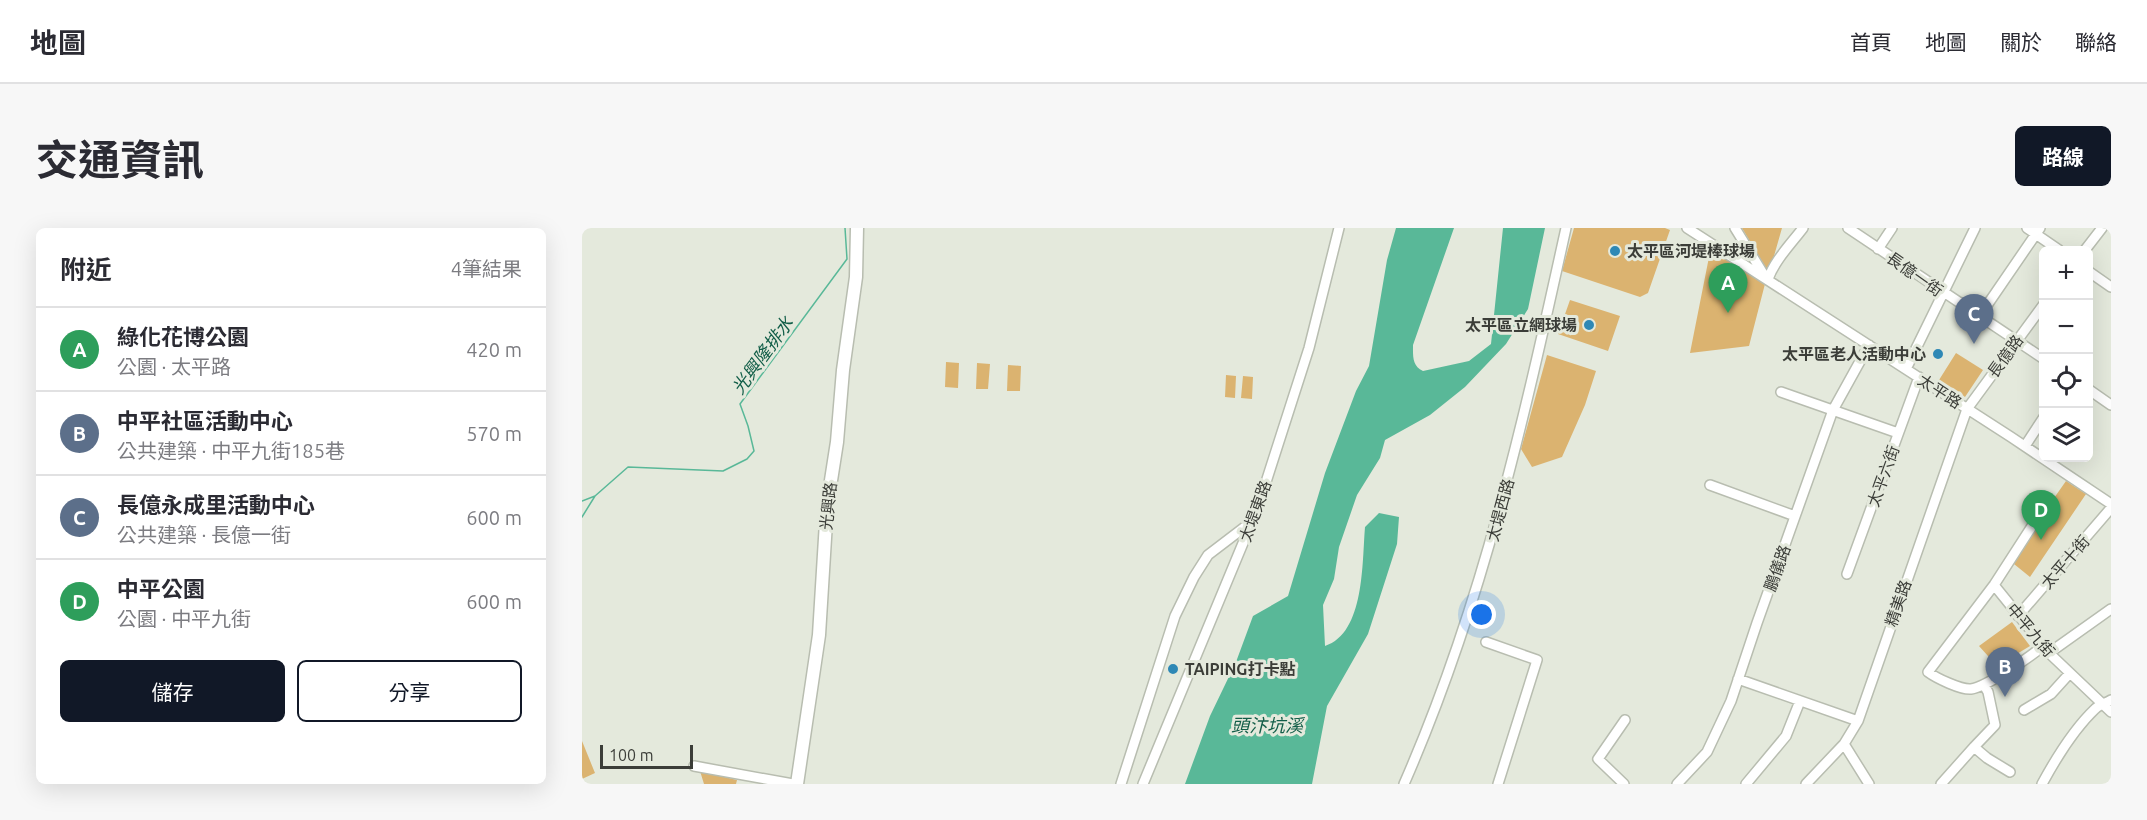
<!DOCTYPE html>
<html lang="zh-TW">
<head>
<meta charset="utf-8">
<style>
	:root { --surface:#fff; --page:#f7f7f7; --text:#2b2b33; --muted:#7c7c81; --line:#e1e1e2; --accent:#111827 }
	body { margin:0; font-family:Ubuntu,"Noto Sans TC",sans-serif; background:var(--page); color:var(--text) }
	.controls { position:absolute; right:18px; top:18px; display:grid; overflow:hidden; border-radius:9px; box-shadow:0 6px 24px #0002 }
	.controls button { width:54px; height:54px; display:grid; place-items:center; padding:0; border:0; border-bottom:2px solid var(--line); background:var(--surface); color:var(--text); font:30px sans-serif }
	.scale { position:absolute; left:18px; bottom:15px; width:93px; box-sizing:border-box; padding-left:6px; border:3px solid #3b3d38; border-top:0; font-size:16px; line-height:21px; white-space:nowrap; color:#3b3d38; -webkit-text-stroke:4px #e4e9dc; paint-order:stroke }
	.you { position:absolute; left:900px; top:387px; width:21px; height:21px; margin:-15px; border:4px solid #fff; border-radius:50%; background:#1a73e8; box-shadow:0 0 0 9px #1a73e833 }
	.badge { display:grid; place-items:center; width:39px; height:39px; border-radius:50%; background:var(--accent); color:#fff; font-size:20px; font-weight:700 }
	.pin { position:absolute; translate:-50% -50px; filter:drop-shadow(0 2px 3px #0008) }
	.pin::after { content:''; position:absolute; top:32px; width:21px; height:18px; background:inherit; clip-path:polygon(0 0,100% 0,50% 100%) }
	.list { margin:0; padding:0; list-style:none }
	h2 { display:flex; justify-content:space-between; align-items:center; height:78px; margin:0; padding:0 24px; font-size:26px }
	h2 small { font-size:20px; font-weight:400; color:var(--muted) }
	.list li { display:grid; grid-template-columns:39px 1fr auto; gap:18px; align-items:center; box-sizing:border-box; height:84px; padding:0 24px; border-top:2px solid var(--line) }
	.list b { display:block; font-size:22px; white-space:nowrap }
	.list p { margin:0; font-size:20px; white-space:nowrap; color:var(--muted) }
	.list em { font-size:20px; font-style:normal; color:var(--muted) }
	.actions { display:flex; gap:12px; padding:18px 24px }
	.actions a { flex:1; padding:14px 0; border:2px solid var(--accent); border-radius:9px; text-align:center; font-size:21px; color:var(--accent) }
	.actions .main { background:var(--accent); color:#fff }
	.icon { flex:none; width:33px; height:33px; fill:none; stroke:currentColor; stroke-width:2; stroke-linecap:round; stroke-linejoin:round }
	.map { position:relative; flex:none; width:1529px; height:556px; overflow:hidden; border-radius:9px }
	header { display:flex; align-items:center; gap:36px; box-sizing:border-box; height:84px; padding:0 30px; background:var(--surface); border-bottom:2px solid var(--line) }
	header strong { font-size:28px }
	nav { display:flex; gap:33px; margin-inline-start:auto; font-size:21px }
	.intro { display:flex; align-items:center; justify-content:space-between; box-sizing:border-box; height:144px; padding:0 36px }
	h1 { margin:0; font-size:42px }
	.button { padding:15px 27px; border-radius:9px; background:var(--accent); color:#fff; font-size:21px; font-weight:700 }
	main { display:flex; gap:36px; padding:0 36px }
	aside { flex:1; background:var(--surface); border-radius:9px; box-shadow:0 6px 24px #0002 }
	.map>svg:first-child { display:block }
	.green { fill:#dbb370 }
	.water { fill:#59b898 }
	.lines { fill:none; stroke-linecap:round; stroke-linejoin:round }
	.stream { stroke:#59b898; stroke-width:1.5 }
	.minor-casing { stroke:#b8bdb0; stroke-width:12 }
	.major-casing { stroke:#b8bdb0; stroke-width:15 }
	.minor { stroke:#fff; stroke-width:9 }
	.major { stroke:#fff; stroke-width:12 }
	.poi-dot { fill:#2e88b5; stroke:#e4e9dc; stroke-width:2 }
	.labels { text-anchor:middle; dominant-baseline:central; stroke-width:6; stroke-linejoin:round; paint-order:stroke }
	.poi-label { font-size:16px; font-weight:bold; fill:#3b3d38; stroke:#e4e9dc; text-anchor:start }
	.street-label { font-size:16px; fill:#3b3d38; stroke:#e4e9dc }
	.water-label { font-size:18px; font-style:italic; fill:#125e48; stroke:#e4e9dc }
</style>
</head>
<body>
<header>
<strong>地圖</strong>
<nav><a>首頁</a><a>地圖</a><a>關於</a><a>聯絡</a></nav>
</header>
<div class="intro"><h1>交通資訊</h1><a class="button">路線</a></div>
<main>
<aside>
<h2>附近<small>4筆結果</small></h2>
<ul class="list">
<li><span class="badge" style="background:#2e9e5b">A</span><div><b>綠化花博公園</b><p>公園 · 太平路</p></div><em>420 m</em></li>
<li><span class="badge" style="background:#5c6f8a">B</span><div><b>中平社區活動中心</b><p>公共建築 · 中平九街185巷</p></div><em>570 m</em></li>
<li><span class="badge" style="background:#5c6f8a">C</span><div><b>長億永成里活動中心</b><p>公共建築 · 長億一街</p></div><em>600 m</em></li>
<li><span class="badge" style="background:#2e9e5b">D</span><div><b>中平公園</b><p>公園 · 中平九街</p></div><em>600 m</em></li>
</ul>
<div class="actions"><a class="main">儲存</a><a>分享</a></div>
</aside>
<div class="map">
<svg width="1529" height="556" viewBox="0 0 1529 556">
	<rect width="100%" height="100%" fill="#e4e9dc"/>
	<path class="green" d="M992,0H1083L1088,2L1066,65L1058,69L980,43Z
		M1160,0H1200L1190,35L1185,42Z
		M1129,19L1184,52L1167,118L1108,125Z
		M988,72L1038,88L1026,123L976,106Z
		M1374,125L1401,142L1383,169L1357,152Z
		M965,127L1014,143L1003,177L980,229L950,239L939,221Z
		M364,134L377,135L376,160L363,159Z
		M395,135L408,136L406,161H394Z
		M426,137L439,138L438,163H425Z
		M644,147L654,148L653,170L643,169Z
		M661,148L671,149L670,171L659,170Z
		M1484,253L1504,266L1448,349L1432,336L1451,300Z
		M1430,394L1448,418L1415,438L1397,418Z
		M0,513L13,545L0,551Z
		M118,543L155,552L154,556H122Z"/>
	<path class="water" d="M814,0H872L831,117C831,128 830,138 841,143L887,133L909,116L921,0H963L946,81L924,116L883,159L848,187L803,212L798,230L775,267L757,319L752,351L741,377L743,418C783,405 780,334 783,299L797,285L817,289L815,316L786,406L745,478L730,556H603L628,488L654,434L671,388L706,368L743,245L774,163L787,138L805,32Z"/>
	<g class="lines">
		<path class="stream" d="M0,273L13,268
			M0,289L13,268L46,239L141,243L165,231L172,223L166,198L158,176L265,31L263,0"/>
		<defs>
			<path id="minor" d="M1105,0L1429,209L1529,276
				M1153,0L1182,47
				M1266,0L1462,131
				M1445,0L1477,22
				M1296,21L1310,0
				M1503,22L1520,0
				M1506,43L1529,59
				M1186,51C1193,32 1208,17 1221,0
				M1397,89L1458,0
				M1324,141L1393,0
				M1506,161L1529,177
				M1199,164L1316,205
				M1443,218L1462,189
				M1128,257L1213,288
				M1265,346L1337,149
				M1412,357L1467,425L1529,484
				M1436,388L1529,280
				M904,414L955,432L916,556
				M1461,418C1448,429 1404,459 1389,461C1379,462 1354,450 1346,444L1412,357L1463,278
				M1467,425L1529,381
				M1156,451L1276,493
				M1402,457L1406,464L1413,497L1392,519L1405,530L1428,544
				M1442,482L1469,466L1488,445
				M1262,516L1287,556
				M112,538L211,556
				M539,556L593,388L612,349L626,327L664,298
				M561,556L676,279L727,120L757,0
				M822,556C901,376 942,191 984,0
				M1042,556L1016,531L1043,492
				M1095,556L1125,524L1149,473L1175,395L1251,182L1287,117
				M1164,556L1204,508L1218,473
				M1224,556L1262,516L1276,493L1385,181L1462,76
				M1359,556L1392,519
				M1460,556C1473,532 1493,500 1513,481C1517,477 1524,475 1529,472"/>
			<path id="major" d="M215,556L237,407L245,278L255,214L261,142L274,49L275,0"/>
		</defs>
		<use href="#minor" class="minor-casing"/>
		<use href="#major" class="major-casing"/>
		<use href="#minor" class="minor"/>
		<use href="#major" class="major"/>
	</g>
	<g class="poi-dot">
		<circle cx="1033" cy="23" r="6"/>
		<circle cx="1007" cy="97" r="6"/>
		<circle cx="1356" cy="126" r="6"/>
		<circle cx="591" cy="441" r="6"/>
	</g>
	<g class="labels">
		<g class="poi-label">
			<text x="1045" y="23">太平區河堤棒球場</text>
			<text x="995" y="97" text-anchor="end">太平區立網球場</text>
			<text x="1344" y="126" text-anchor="end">太平區老人活動中心</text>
			<text x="603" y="441">TAIPING打卡點</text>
		</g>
		<g class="street-label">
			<text transform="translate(1333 46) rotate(35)">長億一街</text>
			<text transform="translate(1423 128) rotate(-54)">長億路</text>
			<text transform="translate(1358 163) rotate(33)">太平路</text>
			<text transform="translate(1301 248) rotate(-70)">太平六街</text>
			<text transform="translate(246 278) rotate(-84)">光興路</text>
			<text transform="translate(918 282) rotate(-75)">太堤西路</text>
			<text transform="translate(673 283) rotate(-70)">太堤東路</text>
			<text transform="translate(1483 334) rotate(-49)">太平十街</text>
			<text transform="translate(1195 340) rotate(-70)">鵬儀路</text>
			<text transform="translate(1316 375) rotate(-71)">精美路</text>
			<text transform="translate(1449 402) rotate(50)">中平九街</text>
		</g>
		<g class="water-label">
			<text transform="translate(180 127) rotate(-54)">光興隆排水</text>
			<text x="685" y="497">頭汴坑溪</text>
		</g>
	</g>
</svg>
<div class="controls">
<button>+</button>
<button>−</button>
<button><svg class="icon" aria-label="locate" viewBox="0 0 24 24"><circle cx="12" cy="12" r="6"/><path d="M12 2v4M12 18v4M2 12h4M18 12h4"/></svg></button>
<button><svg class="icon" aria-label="layers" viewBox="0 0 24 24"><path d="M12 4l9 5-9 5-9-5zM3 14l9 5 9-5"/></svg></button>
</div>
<div class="scale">100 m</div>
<div class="you"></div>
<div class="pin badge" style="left:1146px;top:85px;background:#2e9e5b">A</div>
<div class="pin badge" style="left:1423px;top:469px;background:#5c6f8a">B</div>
<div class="pin badge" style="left:1392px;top:116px;background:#5c6f8a">C</div>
<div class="pin badge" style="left:1459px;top:312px;background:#2e9e5b">D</div>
</div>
</main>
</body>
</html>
